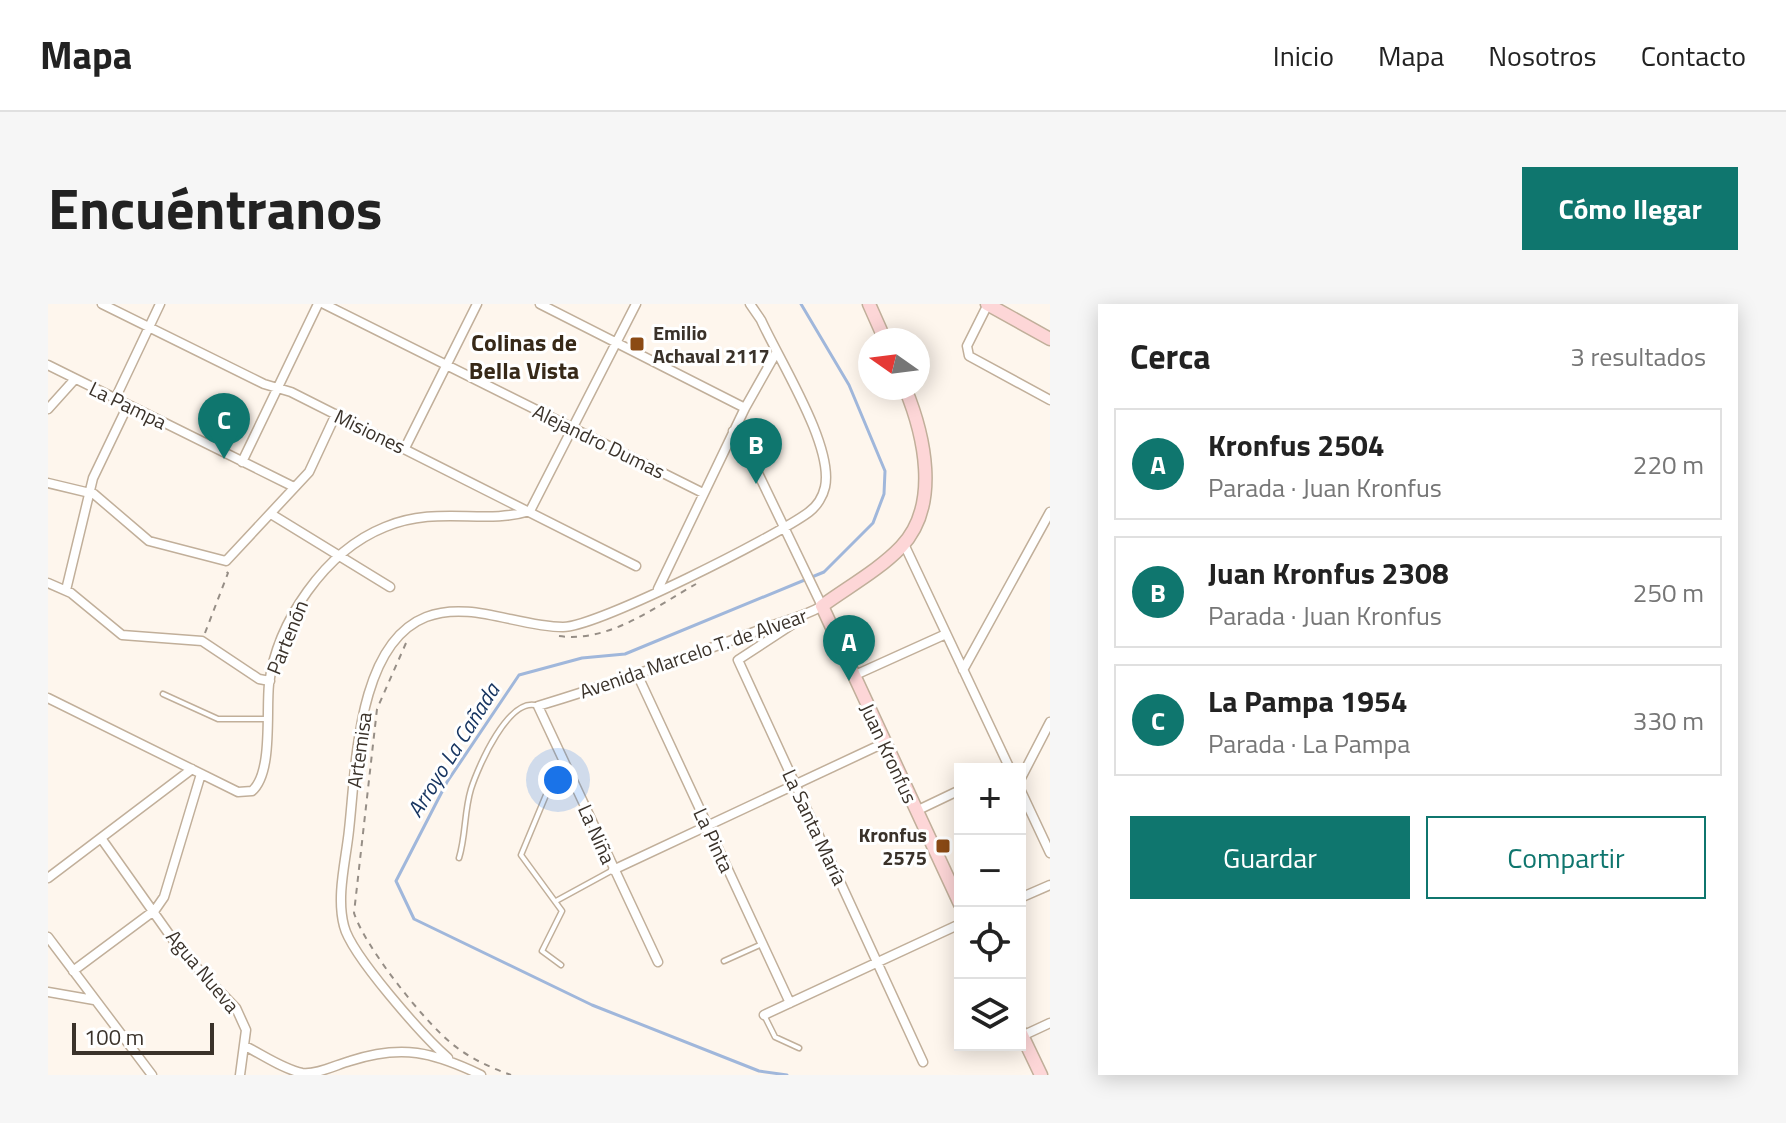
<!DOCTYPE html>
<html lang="es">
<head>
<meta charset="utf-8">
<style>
	:root { --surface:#fff; --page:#f6f6f6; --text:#222; --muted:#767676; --line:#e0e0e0; --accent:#0f766e }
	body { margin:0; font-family:"Titillium Web",sans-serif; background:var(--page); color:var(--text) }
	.controls { position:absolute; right:24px; bottom:24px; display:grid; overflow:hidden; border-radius:0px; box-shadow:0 4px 20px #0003 }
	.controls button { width:72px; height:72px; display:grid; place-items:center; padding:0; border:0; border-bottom:2px solid var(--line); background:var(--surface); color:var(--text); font:40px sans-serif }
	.compass { position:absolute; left:810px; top:24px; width:72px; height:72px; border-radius:50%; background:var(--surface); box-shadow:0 4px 20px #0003; rotate:284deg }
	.scale { position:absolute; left:24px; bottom:20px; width:142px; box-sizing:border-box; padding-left:8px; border:4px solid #3a322a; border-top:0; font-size:22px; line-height:28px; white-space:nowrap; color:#3a322a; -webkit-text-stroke:6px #fff; paint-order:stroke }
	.you { position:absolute; left:510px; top:476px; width:28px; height:28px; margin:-20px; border:6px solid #fff; border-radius:50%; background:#1a73e8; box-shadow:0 0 0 12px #1a73e833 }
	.badge { display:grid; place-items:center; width:52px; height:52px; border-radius:50%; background:var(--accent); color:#fff; font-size:26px; font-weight:700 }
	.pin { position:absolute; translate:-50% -66px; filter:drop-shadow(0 2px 4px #0008) }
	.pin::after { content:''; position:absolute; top:42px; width:28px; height:24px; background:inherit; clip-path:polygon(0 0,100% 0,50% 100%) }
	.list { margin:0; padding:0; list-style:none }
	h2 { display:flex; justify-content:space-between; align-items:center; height:104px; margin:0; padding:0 32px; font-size:34px }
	h2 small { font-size:26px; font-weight:400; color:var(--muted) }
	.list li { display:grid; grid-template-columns:52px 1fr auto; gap:24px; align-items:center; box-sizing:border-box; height:112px; margin:0 16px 16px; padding:0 16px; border:2px solid var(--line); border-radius:0px }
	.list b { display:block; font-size:30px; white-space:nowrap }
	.list p { margin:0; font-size:26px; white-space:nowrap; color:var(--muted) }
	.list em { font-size:26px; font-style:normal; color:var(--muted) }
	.actions { display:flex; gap:16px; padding:24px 32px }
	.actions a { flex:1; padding:18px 0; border:2px solid var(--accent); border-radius:0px; text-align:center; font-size:28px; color:var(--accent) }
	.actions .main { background:var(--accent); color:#fff }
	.icon { flex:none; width:44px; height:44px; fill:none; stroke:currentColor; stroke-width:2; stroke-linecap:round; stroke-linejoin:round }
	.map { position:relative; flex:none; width:1002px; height:771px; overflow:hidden; border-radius:0px }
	header { display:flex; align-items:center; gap:48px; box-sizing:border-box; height:112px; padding:0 40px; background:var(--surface); border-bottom:2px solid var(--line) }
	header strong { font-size:38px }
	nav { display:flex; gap:44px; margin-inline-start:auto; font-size:28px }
	.intro { display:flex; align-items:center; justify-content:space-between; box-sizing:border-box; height:192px; padding:0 48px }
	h1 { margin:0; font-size:56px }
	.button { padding:20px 36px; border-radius:0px; background:var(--accent); color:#fff; font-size:28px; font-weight:700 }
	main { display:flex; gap:48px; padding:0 48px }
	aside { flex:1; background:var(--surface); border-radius:0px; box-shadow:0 4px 20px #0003 }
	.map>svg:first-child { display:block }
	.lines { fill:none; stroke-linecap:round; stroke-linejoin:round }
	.stream { stroke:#a0b7db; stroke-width:3 }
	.lane-casing { stroke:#c1af9a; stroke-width:7 }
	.street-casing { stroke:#c1af9a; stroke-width:11 }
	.secondary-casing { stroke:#c1af9a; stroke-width:15 }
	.path { stroke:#968e86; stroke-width:2; stroke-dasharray:6 6; stroke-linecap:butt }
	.lane { stroke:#fff; stroke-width:4 }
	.street { stroke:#fff; stroke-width:8 }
	.secondary { stroke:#fdd6d7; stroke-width:12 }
	.poi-dot { fill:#8b4a14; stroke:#fff; stroke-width:3 }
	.labels { text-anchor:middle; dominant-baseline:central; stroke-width:6; stroke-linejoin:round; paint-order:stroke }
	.poi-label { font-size:20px; font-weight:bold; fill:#3a322a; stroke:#fff; text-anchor:start }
	.street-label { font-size:20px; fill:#3a322a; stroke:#fff }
	.water-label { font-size:22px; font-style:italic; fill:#173561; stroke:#fff }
	.quarter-label { font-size:24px; font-weight:bold; fill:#372918; stroke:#fff }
</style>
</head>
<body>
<header>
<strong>Mapa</strong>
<nav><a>Inicio</a><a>Mapa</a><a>Nosotros</a><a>Contacto</a></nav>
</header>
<div class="intro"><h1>Encuéntranos</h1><a class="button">Cómo llegar</a></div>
<main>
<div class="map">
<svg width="1002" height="771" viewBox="0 0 1002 771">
	<rect width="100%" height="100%" fill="#fef6ed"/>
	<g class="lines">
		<path class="stream" d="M739,771L711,767L544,701L366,615L348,577L399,478L471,371L534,354L577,350L776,268L825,219L836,190L837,167L801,81L753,0"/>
		<defs>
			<path id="lane" d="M115,390L170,415H219
				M411,554C418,531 416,508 423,485C430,463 461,391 490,402
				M508,597L563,567
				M676,657L714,640
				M513,661L494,647L514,607L473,551L503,479L521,469
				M717,713L727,733L751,744"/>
			<path id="street" d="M54,0L216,80L243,88L588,262
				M276,0L655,189
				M492,0L697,104
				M940,0L919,42L921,52L1002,96
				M0,61L246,183
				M67,95L112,0
				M0,105L27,75
				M357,144L429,0
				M194,158L270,0
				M0,179L46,190L101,237L178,257L261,168L288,110
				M482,207L588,0
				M223,210L342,283
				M856,240L962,465
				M0,279L23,289L74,331L154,337L211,375L222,377
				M610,285L697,104L728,49
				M18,286L45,174L80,101
				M748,318L690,356L875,758
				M915,366L1002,208
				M590,372L742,699
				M805,372L898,330
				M0,394L190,488L204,487C225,469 218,408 221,380C229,318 277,247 337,223C389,201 436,221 482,207
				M972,476L1002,418
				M972,485L1002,549
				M868,507L912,486
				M53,534L133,647L188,704L198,726L192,771
				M565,566L836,439
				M0,574L144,465
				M972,594L1002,581
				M0,633L104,771
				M610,658L490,402C563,380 634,355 706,328C729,318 752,315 774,302L695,138L685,127
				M25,667L107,606L116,593L153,470
				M0,688L46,696
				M716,711L912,620
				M974,732L1002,719
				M197,742C215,751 235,765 254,769C268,771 288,761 302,757C354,740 385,748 433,771
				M400,754C376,733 303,651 296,622C288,592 298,556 301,526C308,464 309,340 378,313C422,296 470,323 515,323C549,323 729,232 761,208C769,202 775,192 777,183C786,142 731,56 713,16L702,0"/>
			<path id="secondary" d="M821,0L837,36
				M939,0L1002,35
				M857,84C876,130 893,201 853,243C831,266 800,283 774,302L912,600
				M972,727L993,771"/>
		</defs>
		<use href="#lane" class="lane-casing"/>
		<use href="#street" class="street-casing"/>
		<use href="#secondary" class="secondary-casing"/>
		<path class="path" d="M157,329L180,269L176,266
			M511,332C561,339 607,303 648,280
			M358,339L329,405L306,609C317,643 375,716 403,739C421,754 441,763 463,771"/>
		<use href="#lane" class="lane"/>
		<use href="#street" class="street"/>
		<use href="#secondary" class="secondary"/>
	</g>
	<g class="poi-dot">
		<rect x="581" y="32" width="16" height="16" rx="4"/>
		<rect x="887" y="534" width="16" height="16" rx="4"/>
	</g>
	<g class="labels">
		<g class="poi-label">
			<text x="605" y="28">Emilio<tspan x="605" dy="23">Achaval 2117</tspan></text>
			<text x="879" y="530" text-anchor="end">Kronfus<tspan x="879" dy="23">2575</tspan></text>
		</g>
		<g class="street-label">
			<text transform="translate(80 101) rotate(26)">La Pampa</text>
			<text transform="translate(322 127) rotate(26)">Misiones</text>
			<text transform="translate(551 137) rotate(26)">Alejandro Dumas</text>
			<text transform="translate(239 333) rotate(-68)">Partenón</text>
			<text transform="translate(645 349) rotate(-19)">Avenida Marcelo T. de Alvear</text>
			<text transform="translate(311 446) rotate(-82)">Artemisa</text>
			<text transform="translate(841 449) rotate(65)">Juan Kronfus</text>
			<text transform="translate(767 523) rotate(65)">La Santa María</text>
			<text transform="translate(549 530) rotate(66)">La Niña</text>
			<text transform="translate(666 536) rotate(65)">La Pinta</text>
			<text transform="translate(155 667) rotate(50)">Agua Nueva</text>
		</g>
		<g class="water-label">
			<text transform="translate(405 446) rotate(-58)">Arroyo La Cañada</text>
		</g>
		<g class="quarter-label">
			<text x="476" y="38">Colinas de<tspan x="476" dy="28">Bella Vista</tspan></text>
		</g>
	</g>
</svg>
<div class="controls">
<button>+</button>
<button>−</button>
<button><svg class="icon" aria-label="locate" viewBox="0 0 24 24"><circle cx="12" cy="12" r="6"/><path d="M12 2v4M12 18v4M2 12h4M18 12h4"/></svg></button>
<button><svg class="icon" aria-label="layers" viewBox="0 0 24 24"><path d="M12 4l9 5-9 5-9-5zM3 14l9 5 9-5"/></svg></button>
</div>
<svg class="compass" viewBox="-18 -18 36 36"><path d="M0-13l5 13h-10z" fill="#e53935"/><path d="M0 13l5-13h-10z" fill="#767676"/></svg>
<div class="scale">100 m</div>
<div class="you"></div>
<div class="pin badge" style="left:801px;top:377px">A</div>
<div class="pin badge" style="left:708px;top:180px">B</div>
<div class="pin badge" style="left:176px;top:155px">C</div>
</div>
<aside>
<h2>Cerca<small>3 resultados</small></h2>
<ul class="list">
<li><span class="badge">A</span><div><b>Kronfus 2504</b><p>Parada · Juan Kronfus</p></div><em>220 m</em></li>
<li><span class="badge">B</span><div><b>Juan Kronfus 2308</b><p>Parada · Juan Kronfus</p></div><em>250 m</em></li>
<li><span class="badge">C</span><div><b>La Pampa 1954</b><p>Parada · La Pampa</p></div><em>330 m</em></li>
</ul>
<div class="actions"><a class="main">Guardar</a><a>Compartir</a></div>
</aside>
</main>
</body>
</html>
